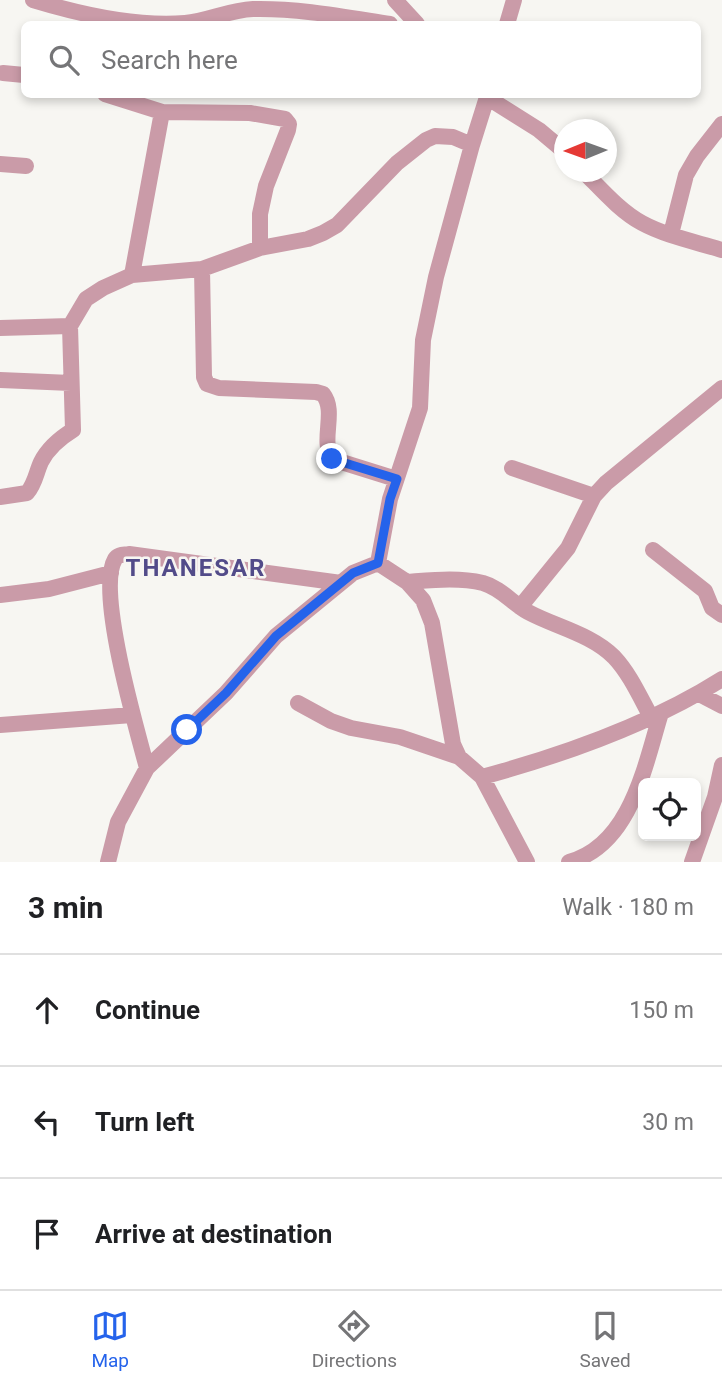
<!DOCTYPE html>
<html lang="en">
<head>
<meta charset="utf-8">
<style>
	:root { --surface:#fff; --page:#f2f2f2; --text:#202124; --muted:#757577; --line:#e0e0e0; --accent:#2563eb }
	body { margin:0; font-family:Roboto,sans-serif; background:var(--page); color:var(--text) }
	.controls { position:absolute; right:21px; bottom:21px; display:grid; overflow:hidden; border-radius:10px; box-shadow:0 4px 10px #0003 }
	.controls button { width:63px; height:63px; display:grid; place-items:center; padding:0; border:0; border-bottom:2px solid var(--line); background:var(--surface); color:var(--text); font:35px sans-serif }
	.compass { position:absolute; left:554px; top:119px; width:63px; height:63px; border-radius:50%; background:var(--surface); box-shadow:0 4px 10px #0003; rotate:269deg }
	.stop { position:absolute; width:21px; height:21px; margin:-16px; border:5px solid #2563eb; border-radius:50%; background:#fff }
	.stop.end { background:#2563eb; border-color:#fff; box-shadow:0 2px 7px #0008 }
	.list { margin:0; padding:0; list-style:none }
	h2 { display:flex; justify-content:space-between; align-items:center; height:91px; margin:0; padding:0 28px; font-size:30px }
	h2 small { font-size:23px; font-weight:400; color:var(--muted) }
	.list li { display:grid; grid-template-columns:46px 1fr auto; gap:21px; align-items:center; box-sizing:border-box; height:112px; padding:0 28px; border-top:2px solid var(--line) }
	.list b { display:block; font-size:26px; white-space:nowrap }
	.list em { font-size:23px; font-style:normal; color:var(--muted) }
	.icon { flex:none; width:38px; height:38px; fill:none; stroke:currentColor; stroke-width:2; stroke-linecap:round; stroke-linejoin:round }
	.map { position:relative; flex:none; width:722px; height:862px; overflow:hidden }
	.search { position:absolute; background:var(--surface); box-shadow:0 4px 10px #0003; left:21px; right:21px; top:21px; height:77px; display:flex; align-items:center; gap:18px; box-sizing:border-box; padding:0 24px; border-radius:10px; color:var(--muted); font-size:26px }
	.sheet { height:427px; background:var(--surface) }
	nav { display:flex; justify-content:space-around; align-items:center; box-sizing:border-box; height:98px; border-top:2px solid var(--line); background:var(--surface); font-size:19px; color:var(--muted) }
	nav a { display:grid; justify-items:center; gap:4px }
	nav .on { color:var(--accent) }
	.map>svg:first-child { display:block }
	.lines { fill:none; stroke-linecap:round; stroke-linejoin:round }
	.minor { stroke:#ca9ba8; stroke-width:16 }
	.route { stroke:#2563eb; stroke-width:9 }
	.labels { text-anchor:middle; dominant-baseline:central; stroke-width:5; stroke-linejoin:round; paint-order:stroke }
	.district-label { font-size:24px; font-weight:bold; letter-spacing:2px; fill:#524b89; stroke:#f7f6f2 }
</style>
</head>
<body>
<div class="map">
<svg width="722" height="862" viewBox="0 0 722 862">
	<rect width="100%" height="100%" fill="#f7f6f2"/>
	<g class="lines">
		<path class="minor" d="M33,0C79,14 137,27 185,23C208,21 229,10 253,9C299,8 345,17 390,24
			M395,0L417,24
			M507,24L514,0
			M3,73L24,75
			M105,94L162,112L250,113L285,119L289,124L288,130L266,186L260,214V248
			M488,94L472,145L436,277L423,340L420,408L390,499L378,563L407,582L423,600L432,623L453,744L459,757L482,777L527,862
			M488,98L539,130L564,151
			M0,164L26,166
			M584,172C602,190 620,211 642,223C666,236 696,242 722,250
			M671,234L686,175L697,156L722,124
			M202,269L204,377L207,384L219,388L316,392L323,394C337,412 320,439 332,459L396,479
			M132,275L162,112
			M0,328L70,326L86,299L103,288L132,275L202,269L260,248L308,239L323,233L337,225L397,163L426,140L435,136L453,137L472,145
			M0,380L71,383
			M512,468L594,496
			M0,497L27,493C35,484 36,473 41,462C48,448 60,438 73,430L70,326
			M653,550L705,591L712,608L722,615
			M407,582C433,580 458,577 483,583C501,588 512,603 528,612C556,627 591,634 614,657C630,674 640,697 651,717
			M0,595L49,589L111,573
			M520,607L568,548L594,496L606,483L722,388
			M699,694L722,706
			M298,703L331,721L351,728L400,737L459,757
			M0,725L132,715
			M147,768C137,730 96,591 115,559C118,554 124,555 129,554L341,583
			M482,777C563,755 651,724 722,679
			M108,862L118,822L147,768L226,693L276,636L353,573L378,563
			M569,862C631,845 645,765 661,713
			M692,862L715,797L722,765"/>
	</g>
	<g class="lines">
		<path class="route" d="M187,730L226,693L276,636L353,573L378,563L390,499L397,479L332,459"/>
	</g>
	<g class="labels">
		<g class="district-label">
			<text x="196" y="568">THANESAR</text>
		</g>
	</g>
</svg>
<div class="controls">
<button><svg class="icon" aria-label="locate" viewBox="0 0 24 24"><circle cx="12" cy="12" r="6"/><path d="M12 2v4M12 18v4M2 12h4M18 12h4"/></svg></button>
</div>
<svg class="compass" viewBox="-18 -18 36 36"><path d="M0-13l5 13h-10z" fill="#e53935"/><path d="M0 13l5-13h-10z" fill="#757577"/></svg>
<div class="stop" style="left:187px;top:730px"></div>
<div class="stop end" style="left:332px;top:459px"></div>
<div class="search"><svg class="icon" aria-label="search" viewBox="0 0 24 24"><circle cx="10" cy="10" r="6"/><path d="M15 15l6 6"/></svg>Search here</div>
</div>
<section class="sheet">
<h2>3 min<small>Walk · 180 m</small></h2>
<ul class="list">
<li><svg class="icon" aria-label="ahead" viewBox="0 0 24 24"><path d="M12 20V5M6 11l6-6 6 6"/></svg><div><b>Continue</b></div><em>150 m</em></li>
<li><svg class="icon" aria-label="left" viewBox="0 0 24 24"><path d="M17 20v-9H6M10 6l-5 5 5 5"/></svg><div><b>Turn left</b></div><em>30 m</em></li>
<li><svg class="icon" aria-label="arrive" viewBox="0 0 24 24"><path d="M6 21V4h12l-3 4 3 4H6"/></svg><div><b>Arrive at destination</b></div></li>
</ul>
</section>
<nav>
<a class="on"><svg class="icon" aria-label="map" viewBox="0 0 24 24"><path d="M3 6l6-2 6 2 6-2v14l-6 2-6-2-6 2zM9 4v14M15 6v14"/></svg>Map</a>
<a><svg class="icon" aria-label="directions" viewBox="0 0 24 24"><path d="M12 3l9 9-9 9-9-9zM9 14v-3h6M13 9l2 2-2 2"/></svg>Directions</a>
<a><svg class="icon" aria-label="saved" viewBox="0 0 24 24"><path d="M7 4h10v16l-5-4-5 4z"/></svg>Saved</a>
</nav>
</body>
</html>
